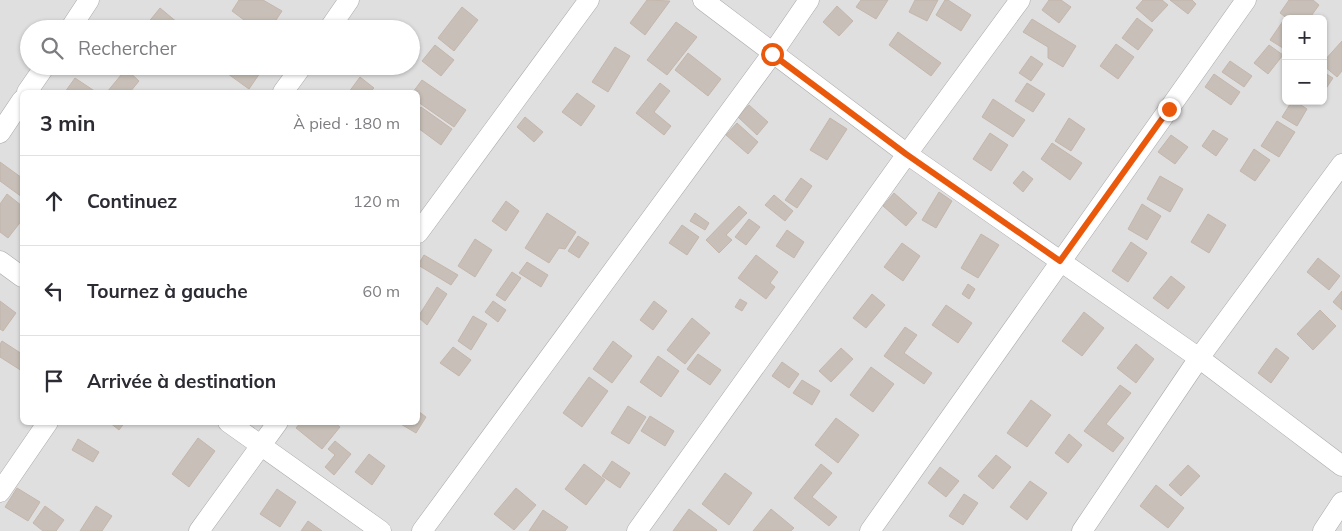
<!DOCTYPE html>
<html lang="fr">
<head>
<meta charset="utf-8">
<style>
	:root { --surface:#fff; --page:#f7f7f7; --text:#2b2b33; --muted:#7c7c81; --line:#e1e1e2 }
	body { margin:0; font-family:Mulish,sans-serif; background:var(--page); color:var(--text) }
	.controls { position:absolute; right:15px; top:15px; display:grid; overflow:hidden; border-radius:8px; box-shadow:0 1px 4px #0004 }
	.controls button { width:45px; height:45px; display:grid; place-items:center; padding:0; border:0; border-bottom:1px solid var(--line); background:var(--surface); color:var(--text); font:25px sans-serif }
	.stop { position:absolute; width:15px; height:15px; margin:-11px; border:4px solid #ea580c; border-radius:50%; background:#fff }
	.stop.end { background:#ea580c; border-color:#fff; box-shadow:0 1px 5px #0008 }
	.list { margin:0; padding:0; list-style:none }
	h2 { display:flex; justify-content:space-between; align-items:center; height:65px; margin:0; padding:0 20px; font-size:21px }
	h2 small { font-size:16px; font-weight:400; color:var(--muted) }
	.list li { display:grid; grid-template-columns:32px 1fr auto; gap:15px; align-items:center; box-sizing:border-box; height:90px; padding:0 20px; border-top:1px solid var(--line) }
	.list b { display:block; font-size:19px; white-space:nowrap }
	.list em { font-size:16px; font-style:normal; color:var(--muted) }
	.icon { flex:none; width:28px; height:28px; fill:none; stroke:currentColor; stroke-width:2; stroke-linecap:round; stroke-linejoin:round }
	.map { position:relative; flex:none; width:1342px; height:531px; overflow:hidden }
	.search { position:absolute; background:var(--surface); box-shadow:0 1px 4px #0004; left:20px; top:20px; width:400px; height:55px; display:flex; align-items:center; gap:12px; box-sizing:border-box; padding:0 18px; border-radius:28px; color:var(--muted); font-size:19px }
	.panel { position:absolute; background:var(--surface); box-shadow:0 1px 4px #0004; left:20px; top:90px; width:400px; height:335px; border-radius:8px }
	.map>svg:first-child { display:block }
	.residential { fill:#e0dfdf; fill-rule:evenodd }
	.building { fill:#c7bfb8; stroke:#c4b6ab }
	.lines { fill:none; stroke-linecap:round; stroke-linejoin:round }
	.minor-casing { stroke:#a9a9a9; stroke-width:21 }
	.minor { stroke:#fff; stroke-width:20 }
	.route { stroke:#ea580c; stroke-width:6 }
</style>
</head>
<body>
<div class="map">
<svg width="1342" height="531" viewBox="0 0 1342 531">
	<rect width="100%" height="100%" fill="#f2efe9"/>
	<path class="residential" d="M0,0H1342V531H0ZM1286,19H1323V101H1286ZM29,29H411V66H29ZM22,92H418V422H22Z"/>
	<path class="building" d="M239,0H263L282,11L270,29H256L232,11Z
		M647,0L670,1L645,35L630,23Z
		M861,0H888L876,19L856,7Z
		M915,0H938L927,21L909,12Z
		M945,0H948L971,15L961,31L936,15Z
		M1049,0H1061L1071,7L1059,23L1042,10Z
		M1143,0H1162L1168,5L1152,22L1136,8Z
		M1170,0H1192L1196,4L1188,14Z
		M1289,0H1313L1319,5L1309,19H1288L1280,13Z
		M837,6L853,21L839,36L823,22Z
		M462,7L478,20L454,51L438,38Z
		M160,8L178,23L173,29H143Z
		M1137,18L1153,30L1138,50L1122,38Z
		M1032,19L1076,46L1063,67L1048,58V47L1023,32Z
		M1283,21L1286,23V50L1270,40Z
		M676,22L697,37L667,75L647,60Z
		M898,32L941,63L931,76L889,45Z
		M1342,41V71L1337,77L1323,65V62Z
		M1116,44L1134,57L1118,79L1100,66Z
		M435,45L454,60L441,76L422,61Z
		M1269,45L1283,55L1268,74L1254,63Z
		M615,47L630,56L608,92L592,82Z
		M688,53L721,79L708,96L675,70Z
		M1031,56L1043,64L1031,81L1019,73Z
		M1230,61L1252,76L1244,87L1222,72Z
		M217,66H257L262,70L249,89Z
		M126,69L139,81L130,92H107Z
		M1323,72L1333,78L1323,93Z
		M1214,74L1240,92L1231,105L1205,87Z
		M360,77L374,88L370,92H349Z
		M75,78L96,92H65Z
		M422,80L466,110L454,127L418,102V92H413Z
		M660,83L670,91L654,112L671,126L664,135L636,113Z
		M1027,83L1045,94L1033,112L1015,101Z
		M577,93L595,106L581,126L562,112Z
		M993,99L1025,120L1013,137L982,117Z
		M1292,101H1295L1307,109L1297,126L1282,117Z
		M749,105L768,122L757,135L738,117Z
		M421,107L452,129L441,145L418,128V112Z
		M525,117L543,132L534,142L517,127Z
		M830,118L847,129L827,160L810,150Z
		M1069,118L1085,129L1071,151L1055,141Z
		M1277,121L1295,132L1279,157L1261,146Z
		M737,123L758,142L748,154L726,135Z
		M1213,130L1228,139L1216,156L1202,146Z
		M990,133L1008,145L991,171L973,159Z
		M1171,135L1188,147L1175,164L1158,152Z
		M1052,143L1082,163L1070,180L1041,159Z
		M1254,149L1270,160L1255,181L1240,171Z
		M0,162L22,178V197L0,181Z
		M1023,171L1033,179L1023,192L1013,183Z
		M1160,176L1183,189L1170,212L1147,199Z
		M801,178L812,186L797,208L785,200Z
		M939,192L952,201L936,228L922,220Z
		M894,193L917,213L906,226L883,206Z
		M7,194L22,206V220L8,238L0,232V204Z
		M774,195L793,211L785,221L765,205Z
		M506,201L519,211L506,231L492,221Z
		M1142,204L1161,216L1147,240L1128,229Z
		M739,206L747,213L726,235L732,240L719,253L706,240Z
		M547,213L576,232L565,249L559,248L549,263L525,248Z
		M695,213L709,223L705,230L690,221Z
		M1208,214L1226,225L1209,253L1191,242Z
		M749,219L760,227L746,245L735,237Z
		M682,225L699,237L687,255L669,243Z
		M787,230L804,242L794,258L776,246Z
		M981,234L999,245L978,278L961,268Z
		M578,236L589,243L579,258L568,251Z
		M475,239L492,250L475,277L458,266Z
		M1131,242L1147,253L1128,282L1112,271Z
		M902,243L920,256L903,281L884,267Z
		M424,255L458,275L451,285L418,265Z
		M756,255L778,272L770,283L775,287L766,299L738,278Z
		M1318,258L1340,276L1329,290L1307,272Z
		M527,262L548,275L541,287L519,273Z
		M512,272L521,278L505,301L496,295Z
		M1171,276L1185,287L1168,309L1153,298Z
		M968,284L975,289L969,299L962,294Z
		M437,287L447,294L427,325L418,317Z
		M1342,291V310L1333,302Z
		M872,294L885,305L866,328L853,318Z
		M740,299L747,303L742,311L735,307Z
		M0,301L16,313L3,331L0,329Z
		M493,301L506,310L498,322L485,312Z
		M654,301L667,311L653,330L640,320Z
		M946,305L972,323L958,343L932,325Z
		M1320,310L1336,326L1313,350L1297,334Z
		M1084,312L1104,328L1082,356L1062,341Z
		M473,316L487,324L471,350L458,341Z
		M692,318L710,333L685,364L667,350Z
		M905,327L917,335L904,353L932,373L924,384L884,356Z
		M2,341L22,354V371L0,357V344Z
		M613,341L632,356L612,383L593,369Z
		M1136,344L1154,359L1136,383L1117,368Z
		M453,347L471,360L459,376L440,363Z
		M841,348L853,359L831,382L819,371Z
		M1276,348L1289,358L1271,383L1258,373Z
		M698,354L721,370L710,385L687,369Z
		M658,356L679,371L661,397L640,382Z
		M782,362L799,374L789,388L772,376Z
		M871,367L894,384L873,412L850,395Z
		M589,377L608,391L582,427L563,413Z
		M802,380L820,391L812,405L793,393Z
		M1120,385L1131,393L1106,424L1124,438L1113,452L1084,431Z
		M1031,400L1051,415L1027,447L1007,433Z
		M628,406L646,417L629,444L611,433Z
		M418,411L426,417L416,433L399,423L418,422Z
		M650,416L674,431L665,446L641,431Z
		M836,418L859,435L838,463L815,445Z
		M109,422H125L119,430Z
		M301,422H334L340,427L322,449L296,428Z
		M1069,434L1082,445L1068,463L1055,453Z
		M198,438L215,451L189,487L172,474Z
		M78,439L99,452L93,462L72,450Z
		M335,441L351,454L334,475L325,467L335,455L328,449Z
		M369,454L385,466L372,485L355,472Z
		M996,455L1011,467L993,489L978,476Z
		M612,461L630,473L620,488L602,476Z
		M584,464L605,480L586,505L565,489Z
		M821,464L832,473L812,497L837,517L829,526L794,498Z
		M1188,465L1200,476L1181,496L1169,485Z
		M940,467L959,481L946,497L928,483Z
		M725,473L752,493L729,525L702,504Z
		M1030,481L1047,493L1027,520L1010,507Z
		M1156,485L1184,508L1168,528L1140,506Z
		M17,488L40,502L28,521L5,507Z
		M516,488L536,505L514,530L494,514Z
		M277,489L296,502L280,527L260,514Z
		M964,494L978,503L963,525L949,516Z
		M45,506L64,520L56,531H43L33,523Z
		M96,506L112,516L102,531H80Z
		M689,509L717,530L716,531H673Z
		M771,509L794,528L791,531H753Z
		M543,510L568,527L565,531H529Z
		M308,521L322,531H301Z"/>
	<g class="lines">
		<defs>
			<path id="minor" d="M703,0L907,154L1199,358L1342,466
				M70,29L89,0
				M329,29L349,0
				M27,92L45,66
				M283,92L302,66
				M0,133L22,100
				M418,233L589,0
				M0,261L22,277
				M228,422L381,531
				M0,492L48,422
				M199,531L278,422
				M422,531L772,54L809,0
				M637,531L907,154L1020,0
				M870,531L1246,0
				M1082,531L1199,358L1342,164
				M1323,531L1342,502"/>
		</defs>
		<use href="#minor" class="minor-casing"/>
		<use href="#minor" class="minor"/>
	</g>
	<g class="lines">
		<path class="route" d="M772,54L906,154L1060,261L1169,109"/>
	</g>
</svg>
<div class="controls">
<button>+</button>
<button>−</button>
</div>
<div class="stop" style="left:772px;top:54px"></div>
<div class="stop end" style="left:1169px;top:109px"></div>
<div class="search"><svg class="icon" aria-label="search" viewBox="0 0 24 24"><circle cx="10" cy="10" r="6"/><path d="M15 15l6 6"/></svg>Rechercher</div>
<section class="panel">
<h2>3 min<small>À pied · 180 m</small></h2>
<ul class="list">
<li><svg class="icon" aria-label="ahead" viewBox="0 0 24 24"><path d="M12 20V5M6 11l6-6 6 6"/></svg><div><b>Continuez</b></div><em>120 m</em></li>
<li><svg class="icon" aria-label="left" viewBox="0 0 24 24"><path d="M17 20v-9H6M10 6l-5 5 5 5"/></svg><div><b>Tournez à gauche</b></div><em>60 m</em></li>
<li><svg class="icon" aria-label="arrive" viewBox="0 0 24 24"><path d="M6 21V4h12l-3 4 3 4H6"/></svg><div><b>Arrivée à destination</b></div></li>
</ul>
</section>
</div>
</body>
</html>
